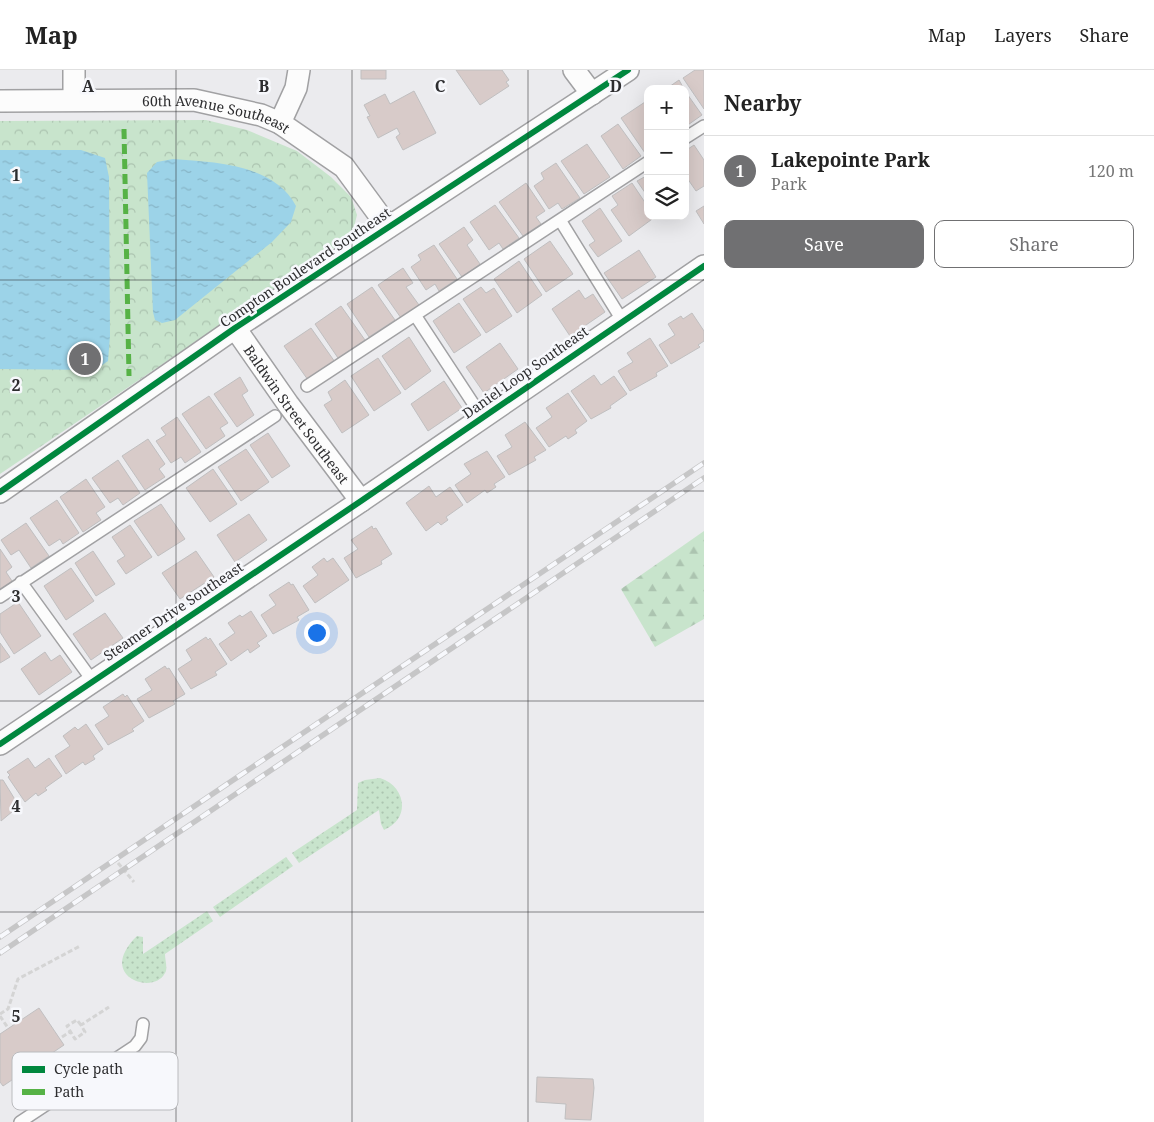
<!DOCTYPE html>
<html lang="en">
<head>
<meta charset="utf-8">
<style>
	:root { --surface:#fff; --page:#f6f6f6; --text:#222; --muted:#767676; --line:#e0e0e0; --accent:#707072 }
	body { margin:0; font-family:"Noto Serif",serif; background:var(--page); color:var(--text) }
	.controls { position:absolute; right:15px; top:15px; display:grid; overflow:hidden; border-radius:10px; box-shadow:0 5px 20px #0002 }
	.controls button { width:45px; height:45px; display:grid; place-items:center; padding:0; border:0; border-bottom:1px solid var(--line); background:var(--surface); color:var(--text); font:25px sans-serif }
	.you { position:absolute; left:316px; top:562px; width:18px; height:18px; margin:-12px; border:4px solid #fff; border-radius:50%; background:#1a73e8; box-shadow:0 0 0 8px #1a73e833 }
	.badge { display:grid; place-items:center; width:32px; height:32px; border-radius:50%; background:var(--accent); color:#fff; font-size:16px; font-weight:700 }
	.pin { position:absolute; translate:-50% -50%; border:2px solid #fff; box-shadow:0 1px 5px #0006 }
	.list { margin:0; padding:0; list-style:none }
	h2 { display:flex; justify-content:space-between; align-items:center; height:65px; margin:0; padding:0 20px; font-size:21px }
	h2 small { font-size:16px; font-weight:400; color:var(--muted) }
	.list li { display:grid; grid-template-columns:32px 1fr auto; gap:15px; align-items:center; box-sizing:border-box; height:70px; padding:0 20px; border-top:1px solid var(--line) }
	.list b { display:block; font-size:19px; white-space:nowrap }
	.list p { margin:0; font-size:16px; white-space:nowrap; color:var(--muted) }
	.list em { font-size:16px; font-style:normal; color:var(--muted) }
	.actions { display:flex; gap:10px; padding:15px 20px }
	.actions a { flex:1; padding:11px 0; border:1px solid var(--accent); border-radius:10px; text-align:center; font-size:18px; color:var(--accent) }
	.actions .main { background:var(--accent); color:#fff }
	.icon { flex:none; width:28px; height:28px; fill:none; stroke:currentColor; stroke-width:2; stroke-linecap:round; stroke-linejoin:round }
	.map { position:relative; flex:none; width:704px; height:1052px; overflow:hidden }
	header { display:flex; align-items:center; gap:30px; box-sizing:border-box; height:70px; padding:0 25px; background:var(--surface); border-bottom:1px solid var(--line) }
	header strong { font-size:24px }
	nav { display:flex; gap:28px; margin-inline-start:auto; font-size:18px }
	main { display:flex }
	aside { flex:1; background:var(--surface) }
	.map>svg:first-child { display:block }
	.grass { fill:url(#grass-dots) }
	.forest { fill:url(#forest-firs) }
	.park { fill:url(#park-crowns) }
	.water { fill:url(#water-ripples) }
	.building { fill:#d8cbc9; stroke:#c0bfc0 }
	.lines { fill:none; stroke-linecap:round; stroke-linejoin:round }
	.lane-casing { stroke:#a1a1a3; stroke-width:14 }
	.street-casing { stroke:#a1a1a3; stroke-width:24 }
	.path { stroke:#d4d4d4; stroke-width:3; stroke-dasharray:5 2.5; stroke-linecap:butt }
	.lane { stroke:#fcfcfc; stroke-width:11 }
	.street { stroke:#fcfcfc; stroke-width:21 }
	.rail-casing { stroke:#c6c6c7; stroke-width:5.5 }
	.rail { stroke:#f7f8fc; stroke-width:4; stroke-dasharray:11; stroke-linecap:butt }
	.quiet { stroke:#56b246; stroke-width:5; stroke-dasharray:10 5; stroke-linecap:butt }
	.cycleway-casing { stroke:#f7f8fc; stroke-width:9 }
	.cycleway { stroke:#00873e; stroke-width:6 }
	.grid { fill:none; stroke:#2d2d2f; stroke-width:1; stroke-opacity:0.55 }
	.labels { text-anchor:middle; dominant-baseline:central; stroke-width:5; stroke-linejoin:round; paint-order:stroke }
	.street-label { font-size:14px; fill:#2d2d2f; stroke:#f7f8fc }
	.key { fill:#f7f8fc; stroke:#babbbe; stroke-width:1 }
	.key-label { font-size:14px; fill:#2d2d2f }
	.grid-label { font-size:16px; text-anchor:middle; font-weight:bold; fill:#2d2d2f; stroke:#f7f8fc; stroke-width:5; stroke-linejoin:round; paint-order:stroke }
</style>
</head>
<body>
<header>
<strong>Map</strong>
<nav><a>Map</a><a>Layers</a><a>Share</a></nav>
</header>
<main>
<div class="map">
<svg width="704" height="1052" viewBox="0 0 704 1052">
	<defs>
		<pattern id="grass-dots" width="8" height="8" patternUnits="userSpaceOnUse" patternTransform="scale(1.25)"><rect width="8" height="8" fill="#c8e4cc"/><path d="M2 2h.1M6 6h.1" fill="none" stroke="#acc4b0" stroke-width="1.8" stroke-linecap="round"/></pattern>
		<pattern id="forest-firs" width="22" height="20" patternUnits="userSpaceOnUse" patternTransform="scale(1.25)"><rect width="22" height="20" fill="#c8e4cc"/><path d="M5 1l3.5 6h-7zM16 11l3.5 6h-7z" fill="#acc4b0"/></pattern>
		<pattern id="park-crowns" width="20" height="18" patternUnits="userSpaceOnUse" patternTransform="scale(1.25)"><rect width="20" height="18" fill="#c8e4cc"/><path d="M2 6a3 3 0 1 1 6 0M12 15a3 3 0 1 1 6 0" fill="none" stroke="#acc4b0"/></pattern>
		<pattern id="water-ripples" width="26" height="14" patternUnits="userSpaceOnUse" patternTransform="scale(1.25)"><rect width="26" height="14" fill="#9cd3e8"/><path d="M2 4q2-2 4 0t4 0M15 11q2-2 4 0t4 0" fill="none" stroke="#87b5c7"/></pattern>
	</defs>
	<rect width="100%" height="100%" fill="#ebebee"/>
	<path class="grass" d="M380,708C406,716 411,749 384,760L381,754L379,740L299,793L292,783L357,740L358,713L365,710Z
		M286,787L293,796L220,847L213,837Z
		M207,841L213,851L165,884C165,890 168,899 165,903C154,926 95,907 137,866L143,867V884Z"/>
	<path class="forest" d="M704,461V549L655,577L621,519Z"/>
	<path class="park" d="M206,50L247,60L297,81L331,107L351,127L357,145L354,157L340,174L0,404V51Z"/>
	<path class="water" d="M0,80H81L105,88L109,107L110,266L108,291L95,300L0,299Z
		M173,89C214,92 274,94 296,136L291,152L272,172L175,250L162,253L155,250L153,242L147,103L157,92Z"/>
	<path class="building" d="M361,0H386V9H361Z
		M456,0H502L509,10L506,12L509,16L480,35Z
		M695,0H704V39L683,8Z
		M679,10L684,19H666Z
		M414,21L436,63L403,80L396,67L400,64L397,58L378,68L367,47L370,46L364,35L385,24L390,34Z
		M685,21L702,45L685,57Z
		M648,30V81L645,83L621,48Z
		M618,54L641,86L623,99L601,66Z
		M587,74L610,107L584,124L561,91Z
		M694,75L704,90V116L696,121L685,105V81Z
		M556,93L580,128L562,139L558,133L549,139L534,116L544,109L541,103Z
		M648,105V127L637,111Z
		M526,113L545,141L536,147L541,154L523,166L499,132Z
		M632,113L648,137V146L655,147L629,166L611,140L618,135L612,126Z
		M495,135L519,168L503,179L499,173L489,180L470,152Z
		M704,136V154L696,141Z
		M600,138L622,171L598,187L589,175L595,171L582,151Z
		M464,157L473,170L467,175L480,194L462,207L439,174Z
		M550,171L573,204L546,222L524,189Z
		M434,175L457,209L439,221L435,214L426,220L411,197L421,190L418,185Z
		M639,180L656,207L622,229L604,203Z
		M519,191L542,225L517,243L494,209Z
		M403,198L413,213L406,217L419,235L401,248L378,215Z
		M372,217L395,250L369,267L347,234Z
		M481,217L486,223L494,218L512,246L486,263L463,229Z
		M579,220L585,229L593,224L605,242L570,266L552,239Z
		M459,233L481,265L454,283L433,251Z
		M341,236L365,270L338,288L315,254Z
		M692,243L704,261V271L698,275L700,277L671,294L659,275L675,265L668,254L681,246L683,249Z
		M311,258L335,292L308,310L284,276Z
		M409,267L431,301L405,320L382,286Z
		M650,268L668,296L656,303L657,306L630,321L618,301L633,292L627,283Z
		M500,273L518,299L484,323L466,297Z
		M378,288L401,323L374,341L351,306Z
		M594,305L601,315L614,306L627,324L610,336L611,338L591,349L571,321Z
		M240,307L248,321L242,325L254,345L237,357L214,324Z
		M345,310L369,345L342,363L324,335L332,330L328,322Z
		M444,311L462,338L428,361L411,334Z
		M568,323L587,351L575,360L577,363L568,369L566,366L549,377L536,358L552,347L546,338Z
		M209,326L228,353L220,358L225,366L206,379L182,344Z
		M177,347L201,382L185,393L181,387L171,393L156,371L166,365L161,358Z
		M525,352L546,380L534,387L536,390L509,405L497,386L512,377L505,365Z
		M268,363L290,396L272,408L250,375Z
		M148,369L165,394L159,399L165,407L145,420L122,386Z
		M246,379L269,412L241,431L218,397Z
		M487,381L505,407L494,414L496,417L487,423L485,420L467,433L455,415L471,404L464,394Z
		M118,390L140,423L123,435L118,428L110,433L92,408Z
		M213,399L237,434L210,452L186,418Z
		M86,409L105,437L96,443L101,450L83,462L60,427Z
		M429,416L436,427L450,417L463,435L446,447L448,450L441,455L438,452L426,461L406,433Z
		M57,430L79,463L63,474L60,469L49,476L30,448Z
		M161,434L185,469L158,486L134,451Z
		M249,444L267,470L235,492L217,465Z
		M26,453L49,486L31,498L19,480L11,485L1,470Z
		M130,455L152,487L126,504L117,491L125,486L112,467Z
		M372,456L373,459L376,458L392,484L381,491L382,494L356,508L344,488L358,479L351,470Z
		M0,479L12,497L6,502L12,511L0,520Z
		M93,481L115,514L96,526L75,493Z
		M196,481L214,507L180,529L162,503Z
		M324,488L327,492L333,488L349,510L315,533L303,516L318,505L312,497Z
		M71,498L94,531L66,550L44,516Z
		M289,512L291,515L293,514L309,540L297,547L299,550L273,564L261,545L276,535L269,525Z
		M18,532L41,566L14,584L0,562V544Z
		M251,541L267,566L257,573L260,576L250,583L248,579L231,591L219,574L235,563L228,553L240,545L242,547Z
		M105,543L123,568L91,590L73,564Z
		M206,567L208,570L210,568L227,594L215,602L217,605L191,619L178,599L192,590L186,580Z
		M0,573L10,587L0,593Z
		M45,582L51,591L60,585L72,602L39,625L21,599Z
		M165,596L167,599L169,598L185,624L173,631L175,634L149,648L137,629L152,620L145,609Z
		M123,624L125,627L127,625L144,651L132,659L134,661L108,675L95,655L109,646L103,637Z
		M86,654L103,679L93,686L95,689L85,695L83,692L66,704L55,686L70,676L63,666L75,657L78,660Z
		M28,688L35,698L49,688L62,706L45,718L47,720L38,726L36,723L25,732L8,707L10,705L7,702Z
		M0,710H3L19,736L1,751Z
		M39,938L64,975L3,1016L0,1012V964Z
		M537,1007L593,1009L594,1018L591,1050L565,1049L566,1034L536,1032Z"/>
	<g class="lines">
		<defs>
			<path id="lane" d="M685,68L704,56
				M560,150L622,250
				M415,245L482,347
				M307,316L648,92
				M21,512L92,610
				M0,527L275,346
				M20,1052L135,976L141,968L143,954"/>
			<g id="street">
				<path d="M574,0L592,24"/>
				<path d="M74,30V0"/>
				<path id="s1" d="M0,31L194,30L261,45L280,53L344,97L388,157"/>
				<path d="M280,53L296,18L299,0"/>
				<path id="s2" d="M235,258L288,334L361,431"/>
				<path d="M0,422L235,258L628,0"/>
				<path d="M0,674L361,431L704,196"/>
			</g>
		</defs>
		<use href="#lane" class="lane-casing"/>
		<use href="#street" class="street-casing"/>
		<path class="path" d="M118,793L134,812
			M0,944L8,939L18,909L80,876
			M0,946L8,958
			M81,955L77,950L67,956L75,969L85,962L81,955L109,937
			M62,967L70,962"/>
		<use href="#lane" class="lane"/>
		<use href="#street" class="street"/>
		<defs>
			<path id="rail" d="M0,867L704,393
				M0,883L704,408"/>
		</defs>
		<use href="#rail" class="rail-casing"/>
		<use href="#rail" class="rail"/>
		<path class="quiet" d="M124,59L129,306"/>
		<defs>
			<path id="cycleway" d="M0,422L235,258L628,0
				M0,674L361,431L704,196"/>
		</defs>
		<use href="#cycleway" class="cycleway-casing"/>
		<use href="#cycleway" class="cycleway"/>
	</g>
	<path class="grid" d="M176,0V1052M352,0V1052M528,0V1052M0,210H704M0,421H704M0,631H704M0,842H704"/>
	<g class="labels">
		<g class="street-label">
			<text stroke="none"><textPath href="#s1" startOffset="218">60th Avenue Southeast</textPath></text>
			<text transform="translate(305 197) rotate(-34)">Compton Boulevard Southeast</text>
			<text transform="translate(525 302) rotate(-35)">Daniel Loop Southeast</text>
			<text stroke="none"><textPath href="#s2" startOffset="106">Baldwin Street Southeast</textPath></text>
			<text transform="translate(173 541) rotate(-34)">Steamer Drive Southeast</text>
		</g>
	</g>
	<rect x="12" y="982" width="166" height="58" rx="8" class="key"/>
	<rect x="22" y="996" width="23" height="7" fill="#00873e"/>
	<rect x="22" y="1019" width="23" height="6" fill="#56b246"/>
	<g class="key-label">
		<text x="54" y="1004">Cycle path</text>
		<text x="54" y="1027">Path</text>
	</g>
	<g class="grid-label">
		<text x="88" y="22">A</text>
		<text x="264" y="22">B</text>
		<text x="440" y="22">C</text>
		<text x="616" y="22">D</text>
		<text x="16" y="111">1</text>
		<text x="16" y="321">2</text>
		<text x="16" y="532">3</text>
		<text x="16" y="742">4</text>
		<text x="16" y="952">5</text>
	</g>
</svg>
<div class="controls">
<button>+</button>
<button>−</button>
<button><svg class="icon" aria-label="layers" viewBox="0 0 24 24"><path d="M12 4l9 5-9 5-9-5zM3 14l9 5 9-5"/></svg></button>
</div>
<div class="you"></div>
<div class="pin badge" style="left:85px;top:289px">1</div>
</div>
<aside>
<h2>Nearby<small></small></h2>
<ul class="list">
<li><span class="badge">1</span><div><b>Lakepointe Park</b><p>Park</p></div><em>120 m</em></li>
</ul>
<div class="actions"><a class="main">Save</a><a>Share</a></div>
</aside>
</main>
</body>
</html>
